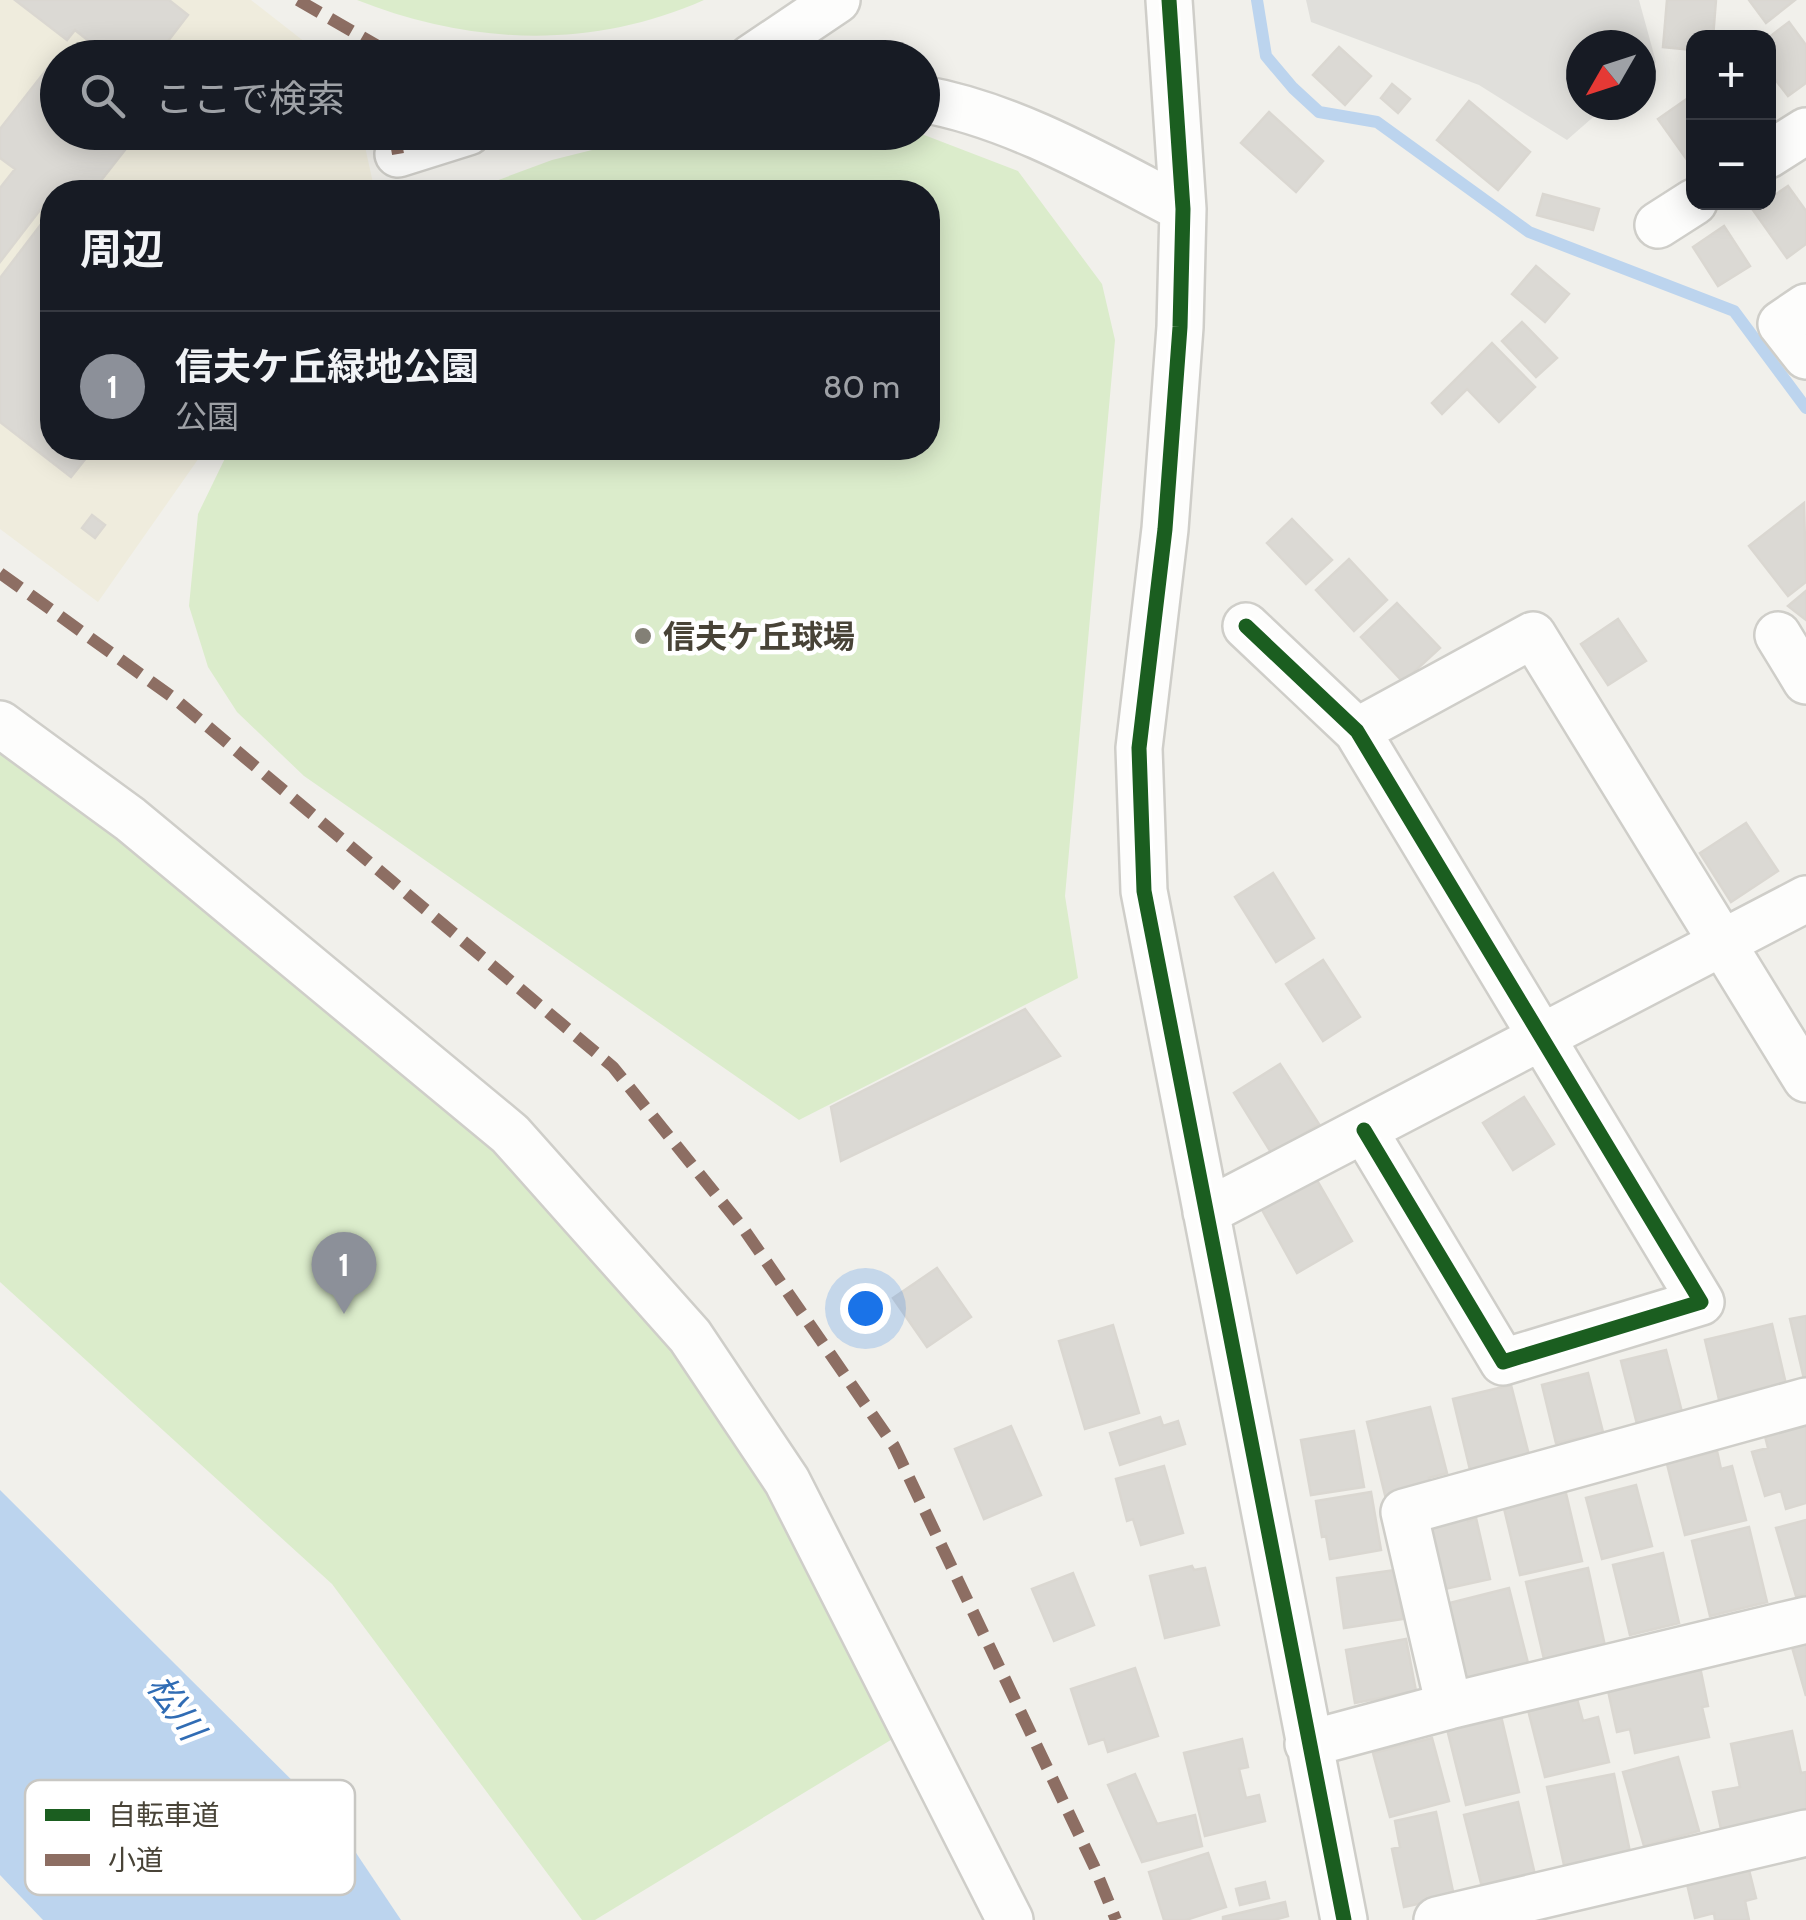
<!DOCTYPE html>
<html lang="ja">
<head>
<meta charset="utf-8">
<style>
	:root { --surface:#171b24; --page:#242831; --text:#f1f3f6; --muted:#9ea1a6; --line:#363941; --accent:#8c9099 }
	body { margin:0; font-family:Cabin,"Noto Sans JP",sans-serif; background:var(--page); color:var(--text) }
	.controls { position:absolute; right:30px; top:30px; display:grid; overflow:hidden; border-radius:20px; box-shadow:0 5px 25px #0003 }
	.controls button { width:90px; height:90px; display:grid; place-items:center; padding:0; border:0; border-bottom:2px solid var(--line); background:var(--surface); color:var(--text); font:50px sans-serif }
	.compass { position:absolute; left:1566px; top:30px; width:90px; height:90px; border-radius:50%; background:var(--surface); box-shadow:0 5px 25px #0003; rotate:231deg }
	.you { position:absolute; left:865px; top:1308px; width:35px; height:35px; margin:-25px; border:8px solid #fff; border-radius:50%; background:#1a73e8; box-shadow:0 0 0 15px #1a73e833 }
	.badge { display:grid; place-items:center; width:65px; height:65px; border-radius:50%; background:var(--accent); color:#fff; font-size:32px; font-weight:700 }
	.pin { position:absolute; translate:-50% -82px; filter:drop-shadow(0 2px 5px #0008) }
	.pin::after { content:''; position:absolute; top:52px; width:35px; height:30px; background:inherit; clip-path:polygon(0 0,100% 0,50% 100%) }
	.list { margin:0; padding:0; list-style:none }
	h2 { display:flex; justify-content:space-between; align-items:center; height:130px; margin:0; padding:0 40px; font-size:42px }
	h2 small { font-size:32px; font-weight:400; color:var(--muted) }
	.list li { display:grid; grid-template-columns:65px 1fr auto; gap:30px; align-items:center; box-sizing:border-box; height:150px; padding:0 40px; border-top:2px solid var(--line) }
	.list b { display:block; font-size:38px; white-space:nowrap }
	.list p { margin:0; font-size:32px; white-space:nowrap; color:var(--muted) }
	.list em { font-size:32px; font-style:normal; color:var(--muted) }
	.icon { flex:none; width:55px; height:55px; fill:none; stroke:currentColor; stroke-width:2; stroke-linecap:round; stroke-linejoin:round }
	.map { position:relative; flex:none; width:1806px; height:1920px; overflow:hidden }
	.search { position:absolute; background:var(--surface); box-shadow:0 5px 25px #0003; left:40px; top:40px; width:900px; height:110px; display:flex; align-items:center; gap:25px; box-sizing:border-box; padding:0 35px; border-radius:55px; color:var(--muted); font-size:38px }
	.panel { position:absolute; background:var(--surface); box-shadow:0 5px 25px #0003; left:40px; top:180px; width:900px; height:280px; border-radius:40px }
	.map>svg:first-child { display:block }
	.education { fill:#efecdd }
	.green { fill:#dbeccb }
	.parking { fill:#e0dfdb }
	.water { fill:#bcd4ee }
	.lines { fill:none; stroke-linecap:round; stroke-linejoin:round }
	.stream { stroke:#bcd4ee; stroke-width:12 }
	.building { fill:#dbd9d4; stroke:#dad7d1; stroke-width:2.5 }
	.minor-casing { stroke:#cfcec9; stroke-width:50 }
	.minor { stroke:#fdfdfc; stroke-width:45 }
	.quiet { stroke:#8d6e63; stroke-width:12; stroke-dasharray:25 12; stroke-linecap:butt }
	.cycleway-casing { stroke:#fff; stroke-width:21 }
	.cycleway { stroke:#1b5e20; stroke-width:15 }
	.poi-dot { fill:#838076; stroke:#fff; stroke-width:4 }
	.labels { text-anchor:middle; dominant-baseline:central; stroke-width:9; stroke-linejoin:round; paint-order:stroke }
	.poi-label { font-size:32px; font-weight:bold; fill:#484337; stroke:#fff; text-anchor:start }
	.water-label { font-size:35px; font-style:italic; fill:#306cb4; stroke:#fff }
	.key { fill:#fff; stroke:#c8c7c3; stroke-width:2.5 }
	.key-label { font-size:28px; fill:#484337 }
</style>
</head>
<body>
<div class="map">
<svg width="1806" height="1920" viewBox="0 0 1806 1920">
	<rect width="100%" height="100%" fill="#f1f0eb"/>
	<path class="education" d="M0,0H251L324,57L58,58V132L362,133L375,192H52V448H206L98,602L0,529Z"/>
	<path class="green" d="M357,0H704C591,50 471,45 357,0Z
		M664,132L919,133L1018,171L1102,284L1115,340L1065,896L1078,978L799,1120L304,776L237,712L208,667L189,606L198,514L230,448H928V192H466L552,160Z
		M0,739L502,1146L681,1346L777,1490L899,1735L595,1920H582L332,1584L0,1282Z"/>
	<path class="parking" d="M1306,0H1639L1656,62L1641,75V45H1581V105H1607L1567,140L1479,85L1311,22Z"/>
	<path class="water" d="M0,1490L338,1826L401,1920H43L0,1875Z"/>
	<g class="lines">
		<path class="stream" d="M1257,0L1266,56L1293,88L1319,112L1377,122L1529,232L1734,311L1806,408"/>
	</g>
	<path class="building" d="M15,0H169L188,15L155,58H110L75,30L67,40Z
		M1667,0H1716L1713,38H1694V50L1663,47Z
		M1749,0H1795L1766,23Z
		M1789,22L1806,45V83L1788,96L1768,70V38Z
		M1339,47L1371,76L1345,105L1313,75Z
		M54,60L58,63V132H139L92,192H52V198L50,197L0,262V188L15,169L0,158V129Z
		M1392,84L1410,99L1398,113L1381,98Z
		M1694,94V161L1690,164L1658,119Z
		M1469,101L1530,152L1498,190L1437,140Z
		M1269,112L1323,161L1296,192L1241,143Z
		M1788,186L1806,211V244L1787,258L1753,210Z
		M1543,194L1599,209L1593,230L1537,215Z
		M52,210V448H94L71,477L0,422V278Z
		M1724,226L1750,266L1718,286L1693,247Z
		M1536,266L1569,294L1545,322L1512,294Z
		M1522,322L1557,358L1536,377L1502,341Z
		M1492,343L1535,387L1499,422L1467,389L1442,414L1432,403Z
		M1804,503L1806,582L1788,596L1749,546Z
		M92,515L105,525L95,538L82,528Z
		M1292,519L1332,560L1306,584L1267,543Z
		M1349,559L1387,600L1354,631L1316,590Z
		M1806,591V620L1788,606Z
		M1397,603L1440,648L1403,682L1361,637Z
		M1618,619L1646,661L1608,685L1581,644Z
		M1746,823L1778,871L1731,902L1700,853Z
		M1273,873L1314,938L1276,962L1235,897Z
		M1323,960L1360,1017L1323,1041L1286,984Z
		M1025,1009L1060,1056L841,1161L831,1107Z
		M1280,1064L1319,1124L1272,1154L1234,1093Z
		M1524,1097L1554,1144L1513,1170L1483,1123Z
		M1315,1177L1352,1241L1297,1273L1261,1208Z
		M937,1268L971,1317L927,1347L893,1298Z
		M1806,1316V1383H1805L1790,1319Z
		M1772,1324L1788,1393L1721,1408L1705,1340Z
		M1113,1325L1139,1413L1085,1429L1059,1341Z
		M1666,1350L1682,1412L1673,1414L1675,1419L1638,1428L1621,1361Z
		M1588,1373L1603,1432L1598,1433L1601,1445L1582,1450L1579,1438L1556,1443L1542,1385Z
		M1511,1385L1530,1459L1471,1474L1453,1399Z
		M1430,1407L1447,1473L1429,1478L1431,1488L1386,1499L1367,1422Z
		M1160,1417L1163,1426L1178,1421L1185,1444L1120,1465L1110,1433Z
		M1806,1424V1503L1786,1509L1781,1491L1765,1496L1752,1452L1768,1448L1765,1436Z
		M1011,1426L1041,1495L984,1519L955,1449Z
		M1354,1431L1364,1487L1311,1495L1301,1440Z
		M1717,1451L1721,1469L1732,1466L1746,1520L1685,1535L1667,1464Z
		M1164,1466L1183,1533L1141,1545L1133,1519L1127,1521L1116,1479Z
		M1564,1485L1582,1561L1520,1575L1502,1500Z
		M1636,1485L1652,1546L1602,1559L1586,1498Z
		M1371,1492L1381,1550L1330,1559L1326,1536L1322,1537L1316,1501Z
		M1466,1512L1468,1521L1476,1518L1490,1579L1440,1590L1424,1522Z
		M1806,1520V1594L1796,1596L1776,1528Z
		M1749,1527L1767,1602L1710,1616L1692,1541Z
		M1663,1553L1679,1623L1630,1635L1613,1565Z
		M1192,1566L1194,1570L1205,1568L1219,1625L1165,1638L1150,1576Z
		M1588,1568L1605,1646L1544,1659L1526,1582Z
		M1396,1570L1403,1619L1344,1628L1337,1578Z
		M1073,1573L1094,1625L1054,1641L1032,1589Z
		M1509,1588L1528,1663L1461,1680L1442,1605Z
		M1806,1635V1696L1790,1640Z
		M1406,1639L1416,1691L1355,1703L1346,1650Z
		M1700,1667L1708,1706L1702,1707L1709,1737L1635,1753L1630,1729L1617,1732L1607,1686Z
		M1135,1668L1158,1736L1108,1752L1104,1739L1089,1744L1071,1689Z
		M1576,1695L1583,1721L1598,1717L1609,1762L1545,1777L1527,1706Z
		M1501,1716L1519,1792L1466,1805L1447,1729Z
		M1792,1731L1801,1773L1806,1772V1811L1721,1829L1713,1792L1740,1787L1731,1744Z
		M1432,1738L1449,1801L1390,1817L1373,1753Z
		M1242,1739L1248,1767L1239,1769L1246,1798L1259,1795L1265,1821L1205,1836L1184,1753Z
		M1678,1757L1699,1831L1644,1846L1623,1772Z
		M1135,1774L1157,1824L1195,1815L1202,1846L1142,1862L1108,1785Z
		M1614,1774L1630,1852L1564,1865L1547,1787Z
		M1518,1802L1536,1879L1483,1891L1464,1815Z
		M1436,1812L1454,1896L1404,1907L1392,1849L1400,1847L1395,1821Z
		M1208,1853L1226,1907L1186,1920H1164L1149,1872Z
		M1749,1870L1756,1898L1745,1901L1749,1920H1715L1714,1913L1695,1918L1687,1884Z
		M1265,1882L1269,1898L1240,1905L1236,1889Z
		M1285,1902L1288,1916L1274,1920H1223V1917Z"/>
	<g class="lines">
		<defs>
			<path id="minor" d="M1169,0L1183,209L1180,327L1165,529L1139,748L1144,891L1344,1920
				M751,58L837,0
				M922,99C1013,115 1102,167 1183,209
				M398,154L468,132
				M1768,155L1806,131
				M1658,225L1694,202
				M1806,307L1781,324L1806,356
				M1246,626L1357,731L1701,1302L1503,1362L1364,1130
				M1778,635L1806,681
				M0,724L130,819L510,1134L690,1336L787,1481L1010,1920
				M1357,731L1533,635L1806,1079
				M1206,1212L1806,899
				M1449,1706L1404,1512L1806,1401
				M1308,1744L1449,1706L1806,1620
				M1437,1920L1806,1833"/>
		</defs>
		<use href="#minor" class="minor-casing"/>
		<use href="#minor" class="minor"/>
		<path class="quiet" d="M298,0L376,45L379,58
			M394,132L398,154
			M0,573L175,699L613,1067L743,1228L894,1446L1094,1866L1116,1920"/>
		<defs>
			<path id="cycleway" d="M1169,0L1183,209L1180,327L1165,529L1139,748L1144,891L1344,1920
				M1246,626L1357,731L1701,1302L1503,1362L1364,1130"/>
		</defs>
		<use href="#cycleway" class="cycleway-casing"/>
		<use href="#cycleway" class="cycleway"/>
	</g>
	<circle class="poi-dot" cx="643" cy="636" r="10"/>
	<g class="labels">
		<g class="poi-label">
			<text x="663" y="636">信夫ケ丘球場</text>
		</g>
		<g class="water-label">
			<text transform="translate(176 1707) rotate(55)">松川</text>
		</g>
	</g>
	<rect x="25" y="1780" width="330" height="115" rx="15" class="key"/>
	<rect x="45" y="1809" width="45" height="12" fill="#1b5e20"/>
	<rect x="45" y="1854" width="45" height="12" fill="#8d6e63"/>
	<g class="key-label">
		<text x="108" y="1825">自転車道</text>
		<text x="108" y="1870">小道</text>
	</g>
</svg>
<div class="controls">
<button>+</button>
<button>−</button>
</div>
<svg class="compass" viewBox="-18 -18 36 36"><path d="M0-13l5 13h-10z" fill="#e53935"/><path d="M0 13l5-13h-10z" fill="#9ea1a6"/></svg>
<div class="you"></div>
<div class="pin badge" style="left:344px;top:1314px">1</div>
<div class="search"><svg class="icon" aria-label="search" viewBox="0 0 24 24"><circle cx="10" cy="10" r="6"/><path d="M15 15l6 6"/></svg>ここで検索</div>
<section class="panel">
<h2>周辺<small></small></h2>
<ul class="list">
<li><span class="badge">1</span><div><b>信夫ケ丘緑地公園</b><p>公園</p></div><em>80 m</em></li>
</ul>
</section>
</div>
</body>
</html>
